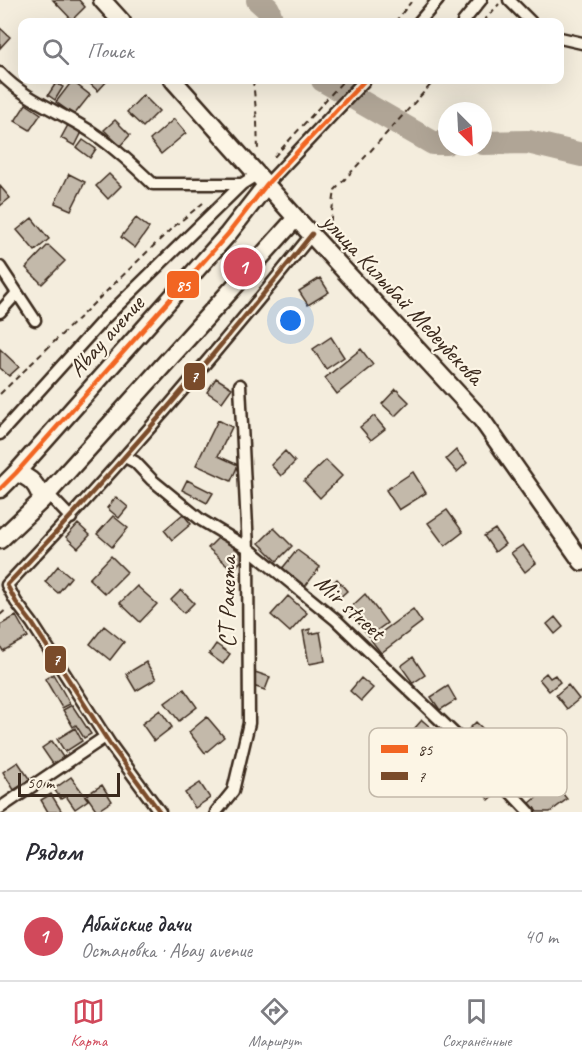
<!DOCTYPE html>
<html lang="ru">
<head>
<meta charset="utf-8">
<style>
	:root { --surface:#fff; --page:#f7f7f7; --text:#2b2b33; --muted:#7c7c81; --line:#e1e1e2; --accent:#d1495b }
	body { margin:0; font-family:Caveat,sans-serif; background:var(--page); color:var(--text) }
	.compass { position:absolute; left:438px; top:102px; width:54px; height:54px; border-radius:50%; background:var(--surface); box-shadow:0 6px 24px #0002; rotate:156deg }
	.scale { position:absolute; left:18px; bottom:15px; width:102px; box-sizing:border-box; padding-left:6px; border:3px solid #3b2a1e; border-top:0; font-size:16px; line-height:21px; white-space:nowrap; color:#3b2a1e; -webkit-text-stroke:4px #fcf5e5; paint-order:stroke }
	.you { position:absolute; left:291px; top:321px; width:21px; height:21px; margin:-15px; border:4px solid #fff; border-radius:50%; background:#1a73e8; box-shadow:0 0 0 9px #1a73e833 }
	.badge { display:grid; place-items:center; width:39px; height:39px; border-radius:50%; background:var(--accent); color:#fff; font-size:20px; font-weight:700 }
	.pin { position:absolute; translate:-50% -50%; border:3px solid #fff; box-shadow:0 2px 6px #0006 }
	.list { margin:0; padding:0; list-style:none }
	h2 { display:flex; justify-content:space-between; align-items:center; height:78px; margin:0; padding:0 24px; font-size:26px }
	h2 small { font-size:20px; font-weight:400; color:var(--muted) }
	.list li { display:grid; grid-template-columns:39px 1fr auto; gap:18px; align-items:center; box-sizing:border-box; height:90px; padding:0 24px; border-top:2px solid var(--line) }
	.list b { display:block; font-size:22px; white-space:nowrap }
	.list p { margin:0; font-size:20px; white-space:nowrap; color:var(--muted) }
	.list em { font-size:20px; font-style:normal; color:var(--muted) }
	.icon { flex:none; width:33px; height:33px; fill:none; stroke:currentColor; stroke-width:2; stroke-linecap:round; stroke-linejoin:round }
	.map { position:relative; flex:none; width:582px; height:812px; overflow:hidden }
	.search { position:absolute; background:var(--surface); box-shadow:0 6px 24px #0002; left:18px; right:18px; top:18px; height:66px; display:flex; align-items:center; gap:15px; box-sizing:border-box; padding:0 21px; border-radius:12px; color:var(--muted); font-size:22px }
	.sheet { height:168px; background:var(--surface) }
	nav { display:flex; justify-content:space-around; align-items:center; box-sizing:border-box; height:84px; border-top:2px solid var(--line); background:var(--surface); font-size:16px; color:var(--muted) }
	nav a { display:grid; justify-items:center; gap:3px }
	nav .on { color:var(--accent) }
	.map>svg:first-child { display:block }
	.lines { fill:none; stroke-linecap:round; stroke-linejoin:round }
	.river { stroke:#b0a596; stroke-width:24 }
	.building { fill:#c3b9aa; stroke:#3b2a1e; stroke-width:1.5 }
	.street-casing { stroke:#3b2a1e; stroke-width:15 }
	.secondary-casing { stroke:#3b2a1e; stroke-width:21 }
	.path { stroke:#3b2a1e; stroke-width:2; stroke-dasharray:6 4.5; stroke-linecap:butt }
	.street { stroke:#fcf5e5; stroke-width:10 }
	.secondary { stroke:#fcf5e5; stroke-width:16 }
	.bus-1-casing { stroke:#fcf5e5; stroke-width:9 }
	.bus-2-casing { stroke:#fcf5e5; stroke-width:9 }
	.bus-1 { stroke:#f26522; stroke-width:4.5 }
	.bus-2 { stroke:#7a4b2a; stroke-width:4.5 }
	.labels { text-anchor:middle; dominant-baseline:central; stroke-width:4.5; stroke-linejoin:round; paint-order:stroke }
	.street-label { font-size:24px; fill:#3b2a1e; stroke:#fcf5e5 }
	.key { fill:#fcf5e5; stroke:#c2b8a9; stroke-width:1.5 }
	.key-label { font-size:16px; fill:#3b2a1e }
	.line-badge { stroke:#fcf5e5; stroke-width:2 }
	.badge-label { font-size:16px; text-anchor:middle; font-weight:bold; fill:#fff }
</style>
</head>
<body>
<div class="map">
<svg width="582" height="812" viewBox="0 0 582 812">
	<rect width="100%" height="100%" fill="#f4eddd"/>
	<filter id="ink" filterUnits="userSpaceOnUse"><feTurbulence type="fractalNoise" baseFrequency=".0167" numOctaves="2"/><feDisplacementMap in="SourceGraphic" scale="12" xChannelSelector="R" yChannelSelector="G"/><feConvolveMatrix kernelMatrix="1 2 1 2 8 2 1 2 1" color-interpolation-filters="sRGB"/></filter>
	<g filter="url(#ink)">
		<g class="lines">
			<path class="river" d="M258,0L268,9L272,22
				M323,80L433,143H447
				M483,143L528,142L582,155"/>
		</g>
		<path class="building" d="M53,0H79L85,7L72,20Z
			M0,28L10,37L0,48Z
			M90,80H108L98,91L88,82Z
			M72,81L90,95L74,115L56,102Z
			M56,83L63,87L55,100L48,95Z
			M143,95L159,111L143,127L127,112Z
			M26,104L41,114L30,130L15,121Z
			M174,119L186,133L161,154L150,140Z
			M115,120L130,135L120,146L104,130Z
			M68,125L82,132L75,146L61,138Z
			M83,140L96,149L90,158L77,148Z
			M69,174L85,182L71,210L55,203Z
			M109,174L121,186L108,199L96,186Z
			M0,186L10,198L0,206Z
			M32,218L49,239L35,251L17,230Z
			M136,218L149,228L135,248L121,237Z
			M48,245L65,261L42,284L26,268Z
			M320,278L329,292L308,305L299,291Z
			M331,337L344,357L326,369L313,349Z
			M0,349L19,367L9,376L0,368Z
			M361,349L373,365L337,394L325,378Z
			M216,378L232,388L222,402L207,392Z
			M396,389L409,402L395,416L382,404Z
			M374,416L385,429L371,440L360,427Z
			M218,420L232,427L218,456L238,465L231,481L196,465Z
			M456,450L467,463L457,472L446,459Z
			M285,451L295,462L281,476L271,465Z
			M326,460L342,476L320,498L304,481Z
			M413,472L426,493L399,510L386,490Z
			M187,480L213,493L207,503L182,490Z
			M116,497L128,507L119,518L107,508Z
			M447,510L463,532L445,546L428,523Z
			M183,514L191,524L172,540L164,530Z
			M113,516L128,528L112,547L97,534Z
			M78,524L90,535L78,548L66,537Z
			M274,528L292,546L277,561L259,543Z
			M495,529L505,544L495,552L484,536Z
			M221,535L245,557L233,570L208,548Z
			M523,545L536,563L525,572L511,553Z
			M297,550L320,567L304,588L281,570Z
			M111,556L127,572L105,594L89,579Z
			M58,566L71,577L58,593L45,582Z
			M337,579L347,591L338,599L327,588Z
			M137,586L157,604L140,622L120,603Z
			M181,590L194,603L184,613L171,600Z
			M365,594L387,623L369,636L348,610Z
			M288,596L307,613L290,632L271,615Z
			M413,609L422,622L381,653L371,640Z
			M16,616L28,637L3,651L0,646V625Z
			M555,617L563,627L555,634L547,624Z
			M104,626L124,642L110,660L90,644Z
			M310,629V634L320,632L325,661L309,664L303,631Z
			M216,644L230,654L223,664L209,654Z
			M413,657L425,675L413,683L401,666Z
			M146,662L156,679L136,691L126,674Z
			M255,672L270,677L265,690L250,685Z
			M546,673L550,678L555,675L560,682L549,691L539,679Z
			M53,674L70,704L62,708L45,679Z
			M361,678L373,688L361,701L350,691Z
			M568,685L579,699L567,709L556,695Z
			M448,686L456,700L440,710L431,697Z
			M184,689L197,707L179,721L165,703Z
			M72,705L91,734L84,738L76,725L73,727L63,710Z
			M160,710L172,727L154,741L142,724Z
			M207,717L224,737L205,753L189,732Z
			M422,720L437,733L429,742L414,729Z
			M476,722L496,742L484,754L464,734Z
			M75,728L82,741L65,752L57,739Z
			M52,741L65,760L55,767L42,748Z
			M18,762L30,780L14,790L3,772Z
			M485,775L499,791L489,800L475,784Z
			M71,777L88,800L75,809L66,796L61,799L54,789Z
			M200,783L210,798L195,808L185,793Z
			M554,783L567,799L550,812H537L530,803Z
			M102,785L112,801L97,811L86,795Z
			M51,794L62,812H48L41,800Z"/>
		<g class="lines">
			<defs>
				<path id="street" d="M509,0L531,22
					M419,22L438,0
					M463,22L481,0
					M560,38L582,43
					M0,73C26,101 62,112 93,133C115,148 134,166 153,184H242
					M267,184L365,80
					M0,267L35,320
					M0,312L17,293
					M0,434L104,319L242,184L258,174
					M125,457L135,462L152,480L201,520L248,548L336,620L464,743L529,812
					M48,494L71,518
					M0,808L105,737
					M160,812L110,744L32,623L16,602L7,585C114,472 215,355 312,234
					M216,812L233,791L249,723L248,548L240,385"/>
				<path id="secondary" d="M102,0L122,22
					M173,80L296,218L482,420L582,562
					M16,473C32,478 37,485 42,500
					M0,489L16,473L228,234L267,184
					M0,540L42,500L296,218"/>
			</defs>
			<use href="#street" class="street-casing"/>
			<use href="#secondary" class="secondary-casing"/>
			<path class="path" d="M395,22L411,2
				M483,22L499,4
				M253,80L257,121L258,151
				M274,157L344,80
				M329,232L335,190L435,80
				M0,394L171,229L203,203
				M0,615L7,609"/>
			<use href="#street" class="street"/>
			<use href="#secondary" class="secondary"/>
			<defs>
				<path id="bus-1" d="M0,489L16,473L228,234L267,184L365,80"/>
				<path id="bus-2" d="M160,812L110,744L32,623L16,602L7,585C114,472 215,355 312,234"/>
			</defs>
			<use href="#bus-1" class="bus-1-casing"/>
			<use href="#bus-2" class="bus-2-casing"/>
			<use href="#bus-1" class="bus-1"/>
			<use href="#bus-2" class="bus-2"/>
		</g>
	</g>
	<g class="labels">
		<g class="street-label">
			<text transform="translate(403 299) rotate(47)">улица Килыбай Медеубекова</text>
			<text transform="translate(106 336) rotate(-48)">Abay avenue</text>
			<text transform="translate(227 602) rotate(-90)">СТ Ракета</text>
			<text transform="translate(350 607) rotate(42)">Mir street</text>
		</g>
	</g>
	<rect x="369" y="728" width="198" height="69" rx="9" class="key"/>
	<rect x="381" y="745" width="27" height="8" fill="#f26522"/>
	<rect x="381" y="772" width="27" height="8" fill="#7a4b2a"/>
	<g class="key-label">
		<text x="418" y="755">85</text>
		<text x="418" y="782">7</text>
	</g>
	<g class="line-badge">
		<rect x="166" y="270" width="34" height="29" rx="6" fill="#f26522"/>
		<rect x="183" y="362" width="23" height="29" rx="6" fill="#7a4b2a"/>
		<rect x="44" y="645" width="23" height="29" rx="6" fill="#7a4b2a"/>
	</g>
	<g class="badge-label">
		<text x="183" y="291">85</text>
		<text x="194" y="382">7</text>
		<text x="56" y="665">7</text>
	</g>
</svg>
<svg class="compass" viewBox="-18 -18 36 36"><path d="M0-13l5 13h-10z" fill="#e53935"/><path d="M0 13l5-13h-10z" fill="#7c7c81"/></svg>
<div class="scale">50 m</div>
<div class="you"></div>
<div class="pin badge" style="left:243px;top:267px">1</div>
<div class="search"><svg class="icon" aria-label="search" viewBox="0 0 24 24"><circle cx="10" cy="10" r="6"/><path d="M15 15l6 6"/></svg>Поиск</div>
</div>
<section class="sheet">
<h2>Рядом<small></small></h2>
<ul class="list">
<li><span class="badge">1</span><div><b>Абайские дачи</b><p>Остановка · Abay avenue</p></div><em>40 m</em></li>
</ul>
</section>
<nav>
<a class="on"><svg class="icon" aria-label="map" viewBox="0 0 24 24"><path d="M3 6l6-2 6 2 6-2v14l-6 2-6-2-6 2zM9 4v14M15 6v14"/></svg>Карта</a>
<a><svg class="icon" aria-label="directions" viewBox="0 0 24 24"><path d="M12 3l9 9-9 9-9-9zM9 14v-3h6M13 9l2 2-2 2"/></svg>Маршрут</a>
<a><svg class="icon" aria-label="saved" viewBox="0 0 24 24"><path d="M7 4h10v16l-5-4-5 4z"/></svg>Сохранённые</a>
</nav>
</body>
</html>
